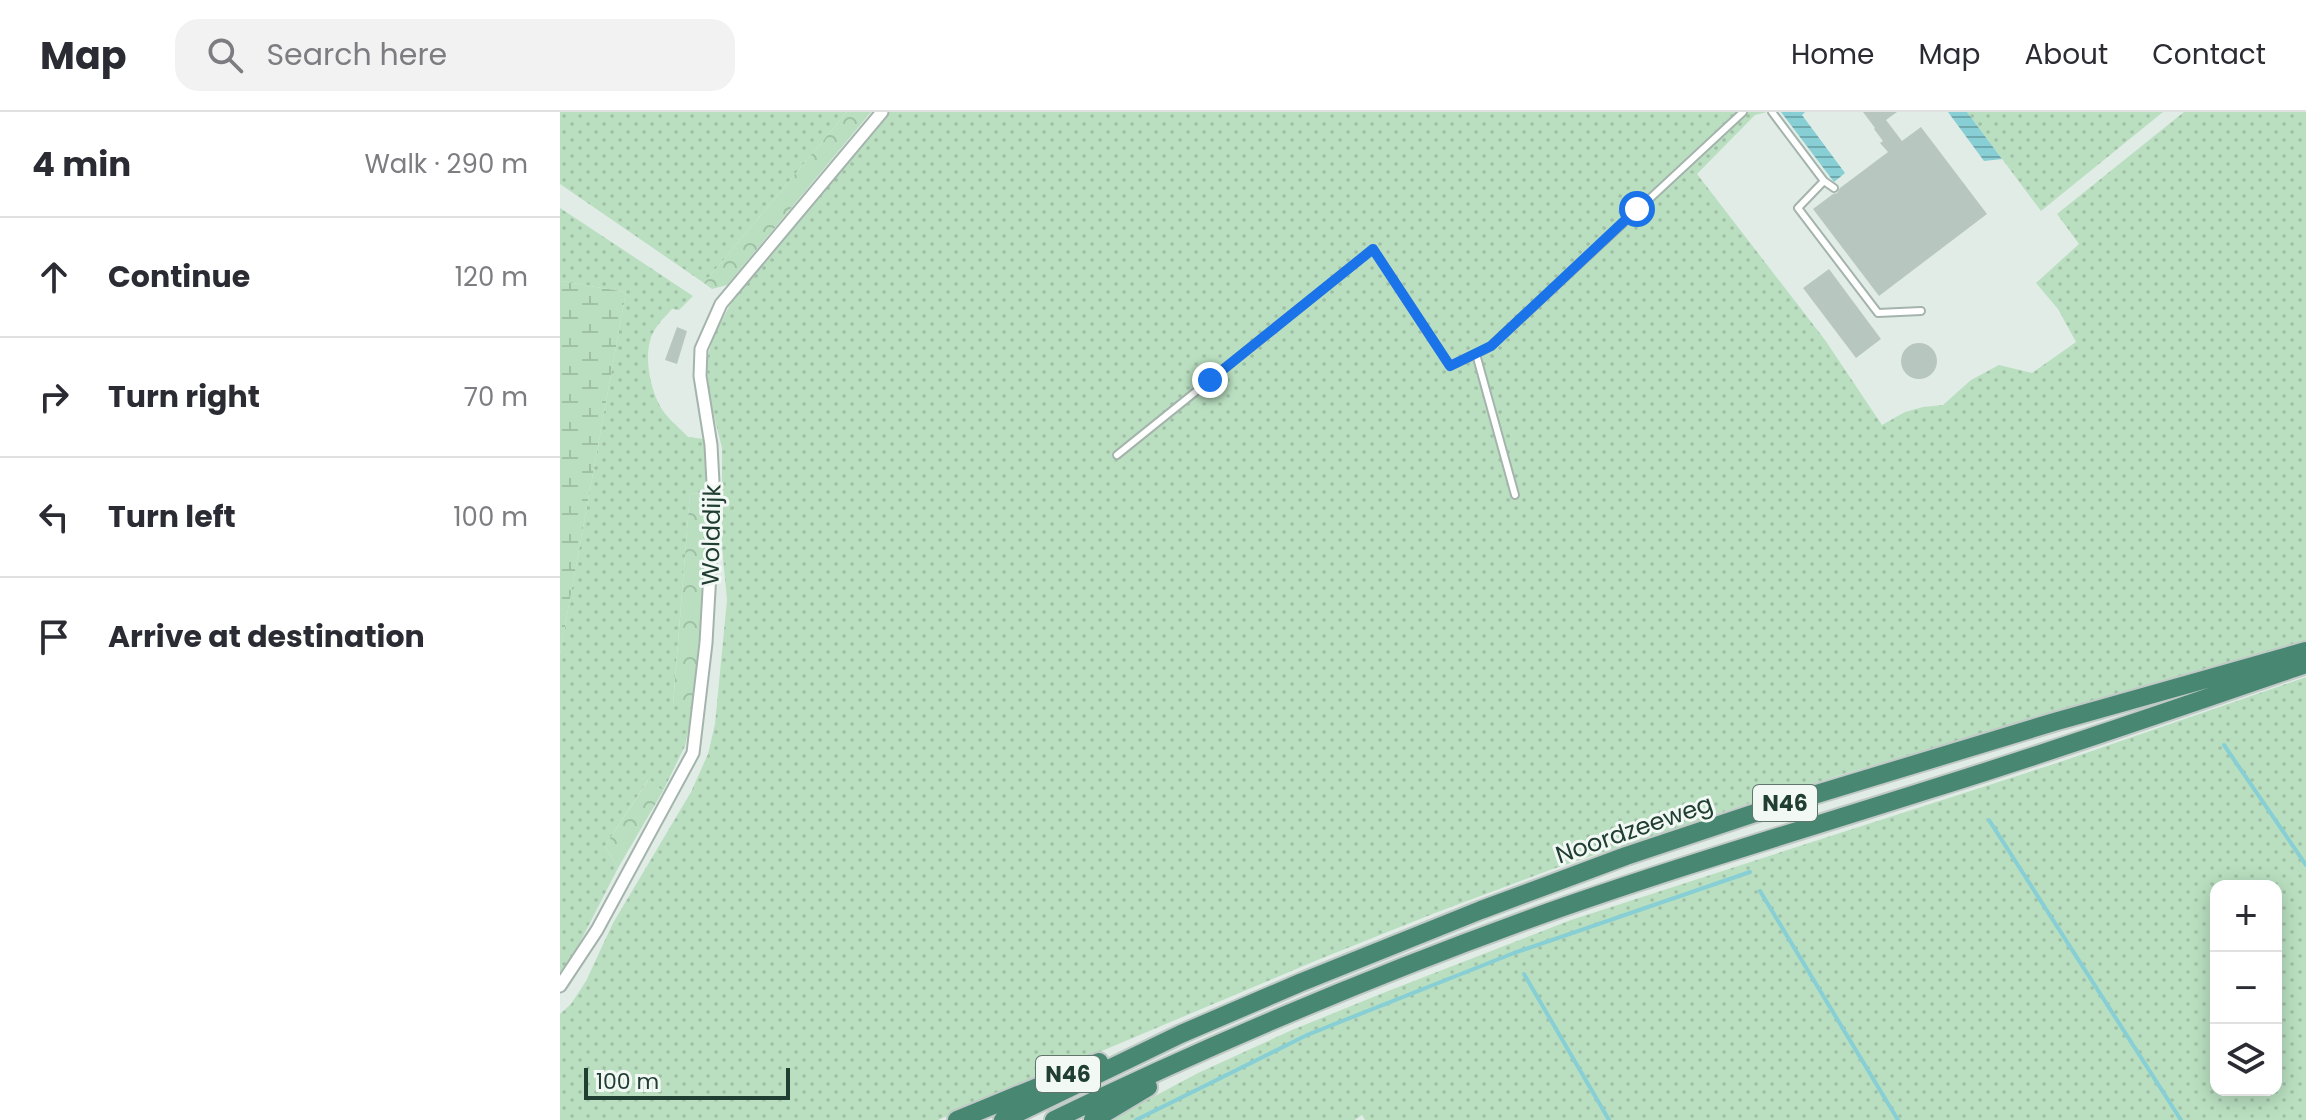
<!DOCTYPE html>
<html lang="en">
<head>
<meta charset="utf-8">
<style>
	:root { --surface:#fff; --page:#f2f2f3; --text:#2b2b33; --muted:#7c7c81; --line:#e1e1e2 }
	body { margin:0; font-family:Poppins,sans-serif; background:var(--page); color:var(--text) }
	.controls { position:absolute; right:24px; bottom:24px; display:grid; overflow:hidden; border-radius:16px; box-shadow:0 4px 20px #0003 }
	.controls button { width:72px; height:72px; display:grid; place-items:center; padding:0; border:0; border-bottom:2px solid var(--line); background:var(--surface); color:var(--text); font:40px sans-serif }
	.scale { position:absolute; left:24px; bottom:20px; width:206px; box-sizing:border-box; padding-left:8px; border:4px solid #213e33; border-top:0; font-size:22px; line-height:28px; white-space:nowrap; color:#213e33; -webkit-text-stroke:6px #f2f9f5; paint-order:stroke }
	.stop { position:absolute; width:24px; height:24px; margin:-18px; border:6px solid #1a73e8; border-radius:50%; background:#fff }
	.stop.end { background:#1a73e8; border-color:#fff; box-shadow:0 2px 8px #0008 }
	.list { margin:0; padding:0; list-style:none }
	h2 { display:flex; justify-content:space-between; align-items:center; height:104px; margin:0; padding:0 32px; font-size:34px }
	h2 small { font-size:26px; font-weight:400; color:var(--muted) }
	.list li { display:grid; grid-template-columns:52px 1fr auto; gap:24px; align-items:center; box-sizing:border-box; height:120px; padding:0 32px; border-top:2px solid var(--line) }
	.list b { display:block; font-size:30px; white-space:nowrap }
	.list em { font-size:26px; font-style:normal; color:var(--muted) }
	.icon { flex:none; width:44px; height:44px; fill:none; stroke:currentColor; stroke-width:2; stroke-linecap:round; stroke-linejoin:round }
	.map { position:relative; flex:none; width:1746px; height:1008px; overflow:hidden }
	header { display:flex; align-items:center; gap:48px; box-sizing:border-box; height:112px; padding:0 40px; background:var(--surface); border-bottom:2px solid var(--line) }
	header strong { font-size:38px }
	nav { display:flex; gap:44px; margin-inline-start:auto; font-size:28px }
	.search { width:560px; height:72px; background:var(--page); display:flex; align-items:center; gap:20px; box-sizing:border-box; padding:0 28px; border-radius:24px; color:var(--muted); font-size:30px }
	main { display:flex }
	aside { flex:1; background:var(--surface) }
	.map>svg:first-child { display:block }
	.grass { fill:url(#grass-dots); fill-rule:evenodd }
	.forest { fill:url(#forest-crowns) }
	.wetland { fill:url(#wetland-marsh) }
	.water { fill:url(#water-rules) }
	.lines { fill:none; stroke-linecap:round; stroke-linejoin:round }
	.stream { stroke:#87cfd4; stroke-width:4 }
	.building { fill:#b7c7bf }
	.service-casing { stroke:#a4b4ad; stroke-width:10 }
	.minor-casing { stroke:#a4b4ad; stroke-width:15 }
	.trunk-casing { stroke:#c1c9c6; stroke-width:22 }
	.service { stroke:#fff; stroke-width:6 }
	.minor { stroke:#fff; stroke-width:11 }
	.trunk { stroke:#488873; stroke-width:18 }
	.route { stroke:#1a73e8; stroke-width:10 }
	.labels { text-anchor:middle; dominant-baseline:central; stroke-width:6; stroke-linejoin:round; paint-order:stroke }
	.shield { fill:#f2f9f5; stroke:#60766d; stroke-width:2 }
	.shield-label { font-size:22px; font-weight:bold; fill:#213e33 }
	.street-label { font-size:24px; fill:#213e33; stroke:#f2f9f5 }
</style>
</head>
<body>
<header>
<strong>Map</strong>
<div class="search"><svg class="icon" aria-label="search" viewBox="0 0 24 24"><circle cx="10" cy="10" r="6"/><path d="M15 15l6 6"/></svg>Search here</div>
<nav><a>Home</a><a>Map</a><a>About</a><a>Contact</a></nav>
</header>
<main>
<aside>
<h2>4 min<small>Walk · 290 m</small></h2>
<ul class="list">
<li><svg class="icon" aria-label="ahead" viewBox="0 0 24 24"><path d="M12 20V5M6 11l6-6 6 6"/></svg><div><b>Continue</b></div><em>120 m</em></li>
<li><svg class="icon" aria-label="right" viewBox="0 0 24 24"><path d="M7 20v-9h11M14 6l5 5-5 5"/></svg><div><b>Turn right</b></div><em>70 m</em></li>
<li><svg class="icon" aria-label="left" viewBox="0 0 24 24"><path d="M17 20v-9H6M10 6l-5 5 5 5"/></svg><div><b>Turn left</b></div><em>100 m</em></li>
<li><svg class="icon" aria-label="arrive" viewBox="0 0 24 24"><path d="M6 21V4h12l-3 4 3 4H6"/></svg><div><b>Arrive at destination</b></div></li>
</ul>
</aside>
<div class="map">
<svg width="1746" height="1008" viewBox="0 0 1746 1008">
	<defs>
		<pattern id="grass-dots" width="8" height="8" patternUnits="userSpaceOnUse" patternTransform="scale(2)"><rect width="8" height="8" fill="#b9dfc0"/><path d="M2 2h.1M6 6h.1" fill="none" stroke="#9fc0a5" stroke-width="1.8" stroke-linecap="round"/></pattern>
		<pattern id="forest-crowns" width="20" height="18" patternUnits="userSpaceOnUse" patternTransform="scale(2)"><rect width="20" height="18" fill="#b9dfc0"/><path d="M2 6a3 3 0 1 1 6 0M12 15a3 3 0 1 1 6 0" fill="none" stroke="#9fc0a5"/></pattern>
		<pattern id="wetland-marsh" width="20" height="14" patternUnits="userSpaceOnUse" patternTransform="scale(2)"><rect width="20" height="14" fill="#b9dfc0"/><path d="M1 5h8M5 5V1M11 12h8M15 12V8" fill="none" stroke="#9fc0a5"/></pattern>
		<pattern id="water-rules" width="6" height="5" patternUnits="userSpaceOnUse" patternTransform="scale(2)"><rect width="6" height="5" fill="#87cfd4"/><path d="M0 2.5h6" fill="none" stroke="#6ea9ad"/></pattern>
	</defs>
	<rect width="100%" height="100%" fill="#e1ece6"/>
	<path class="grass" d="M0,0H287L144,171L0,72Z
		M327,0H1207L1195,3L1137,62L1265,228L1322,313L1345,300L1363,295L1383,293L1411,268L1439,253L1472,261L1516,230L1498,197L1476,171L1519,132L1497,102L1624,0H1746V529L1287,661L1187,692L990,758L875,801L760,847L378,1008H0V902L11,892L26,869L53,811L131,680L148,642L155,612L167,488L162,435V336L148,280L147,248L153,225L176,182Z
		M1407,0H1603L1481,99Z
		M0,96L133,184L119,198L112,197C103,207 93,216 90,229C85,247 90,275 99,292C105,305 119,315 128,325L144,327L147,345L148,382L130,381L113,592L135,588L125,634L103,679L88,668L45,734L58,756L16,838L0,861V542L66,180L0,169Z
		M1746,565V1008H805L802,1003L795,1008H550L638,961L732,918L828,879L1011,808L1500,650ZM1656,774H1716V978H1656Z"/>
	<path class="forest" d="M287,0H311L167,173L152,177L144,171Z
		M130,381L148,382L143,500L135,588L113,593Z
		M89,667L103,679L58,756L45,734Z"/>
	<path class="wetland" d="M0,169L66,180L0,542Z"/>
	<path class="water" d="M1221,0H1245L1242,3L1285,61L1274,70Z
		M1388,0H1407L1442,47L1424,49Z"/>
	<g class="lines">
		<path class="stream" d="M1664,633L1746,753
			M1429,708L1621,1008
			M1200,779L1338,1008
			M964,862L1049,1008
			M576,1008L747,923L954,841L1190,760"/>
	</g>
	<path class="building" d="M1303,0H1337L1326,8L1342,29L1361,15L1427,102L1319,184L1253,97L1273,82L1277,81L1280,76L1328,40L1320,31L1323,29L1314,17L1315,16Z
		M1269,157L1321,227L1296,246L1243,176Z
		M117,215L127,219L117,252L105,248Z
		M1341 249a18 18 0 1 1 36 0a18 18 0 1 1-36 0Z"/>
	<g class="lines">
		<defs>
			<path id="service" d="M1212,0L1264,69L1274,76
				M1264,69L1238,96L1318,201L1361,199
				M557,343L813,137L890,254L916,242
				M955,383L916,242L931,234L1183,0"/>
			<path id="minor" d="M0,874L37,818L133,641L146,531L154,390L151,333L140,264L141,237L161,192L322,0"/>
			<path id="trunk" d="M397,1008L539,950
				M443,1008L621,922L742,870L921,798L1066,744L1204,698L1494,610L1746,539
				M494,1008C651,932 812,864 975,805C1106,758 1239,719 1371,677C1497,638 1621,595 1746,552
				M533,1008L588,975"/>
		</defs>
		<use href="#service" class="service-casing"/>
		<use href="#minor" class="minor-casing"/>
		<use href="#trunk" class="trunk-casing"/>
		<use href="#service" class="service"/>
		<use href="#minor" class="minor"/>
		<use href="#trunk" class="trunk"/>
	</g>
	<g class="lines">
		<path class="route" d="M650,268L813,137L890,254L931,234L1077,97"/>
	</g>
	<g class="labels">
		<g class="shield">
			<rect x="1193" y="673" width="64" height="36" rx="6"/>
			<rect x="476" y="944" width="64" height="36" rx="6"/>
		</g>
		<g class="shield-label">
			<text x="1225" y="691">N46</text>
			<text x="508" y="962">N46</text>
		</g>
		<g class="street-label">
			<text transform="translate(151 423) rotate(-89)">Wolddijk</text>
			<text transform="translate(1074 717) rotate(-19)">Noordzeeweg</text>
		</g>
	</g>
</svg>
<div class="controls">
<button>+</button>
<button>−</button>
<button><svg class="icon" aria-label="layers" viewBox="0 0 24 24"><path d="M12 4l9 5-9 5-9-5zM3 14l9 5 9-5"/></svg></button>
</div>
<div class="scale">100 m</div>
<div class="stop" style="left:1077px;top:97px"></div>
<div class="stop end" style="left:650px;top:268px"></div>
</div>
</main>
</body>
</html>
